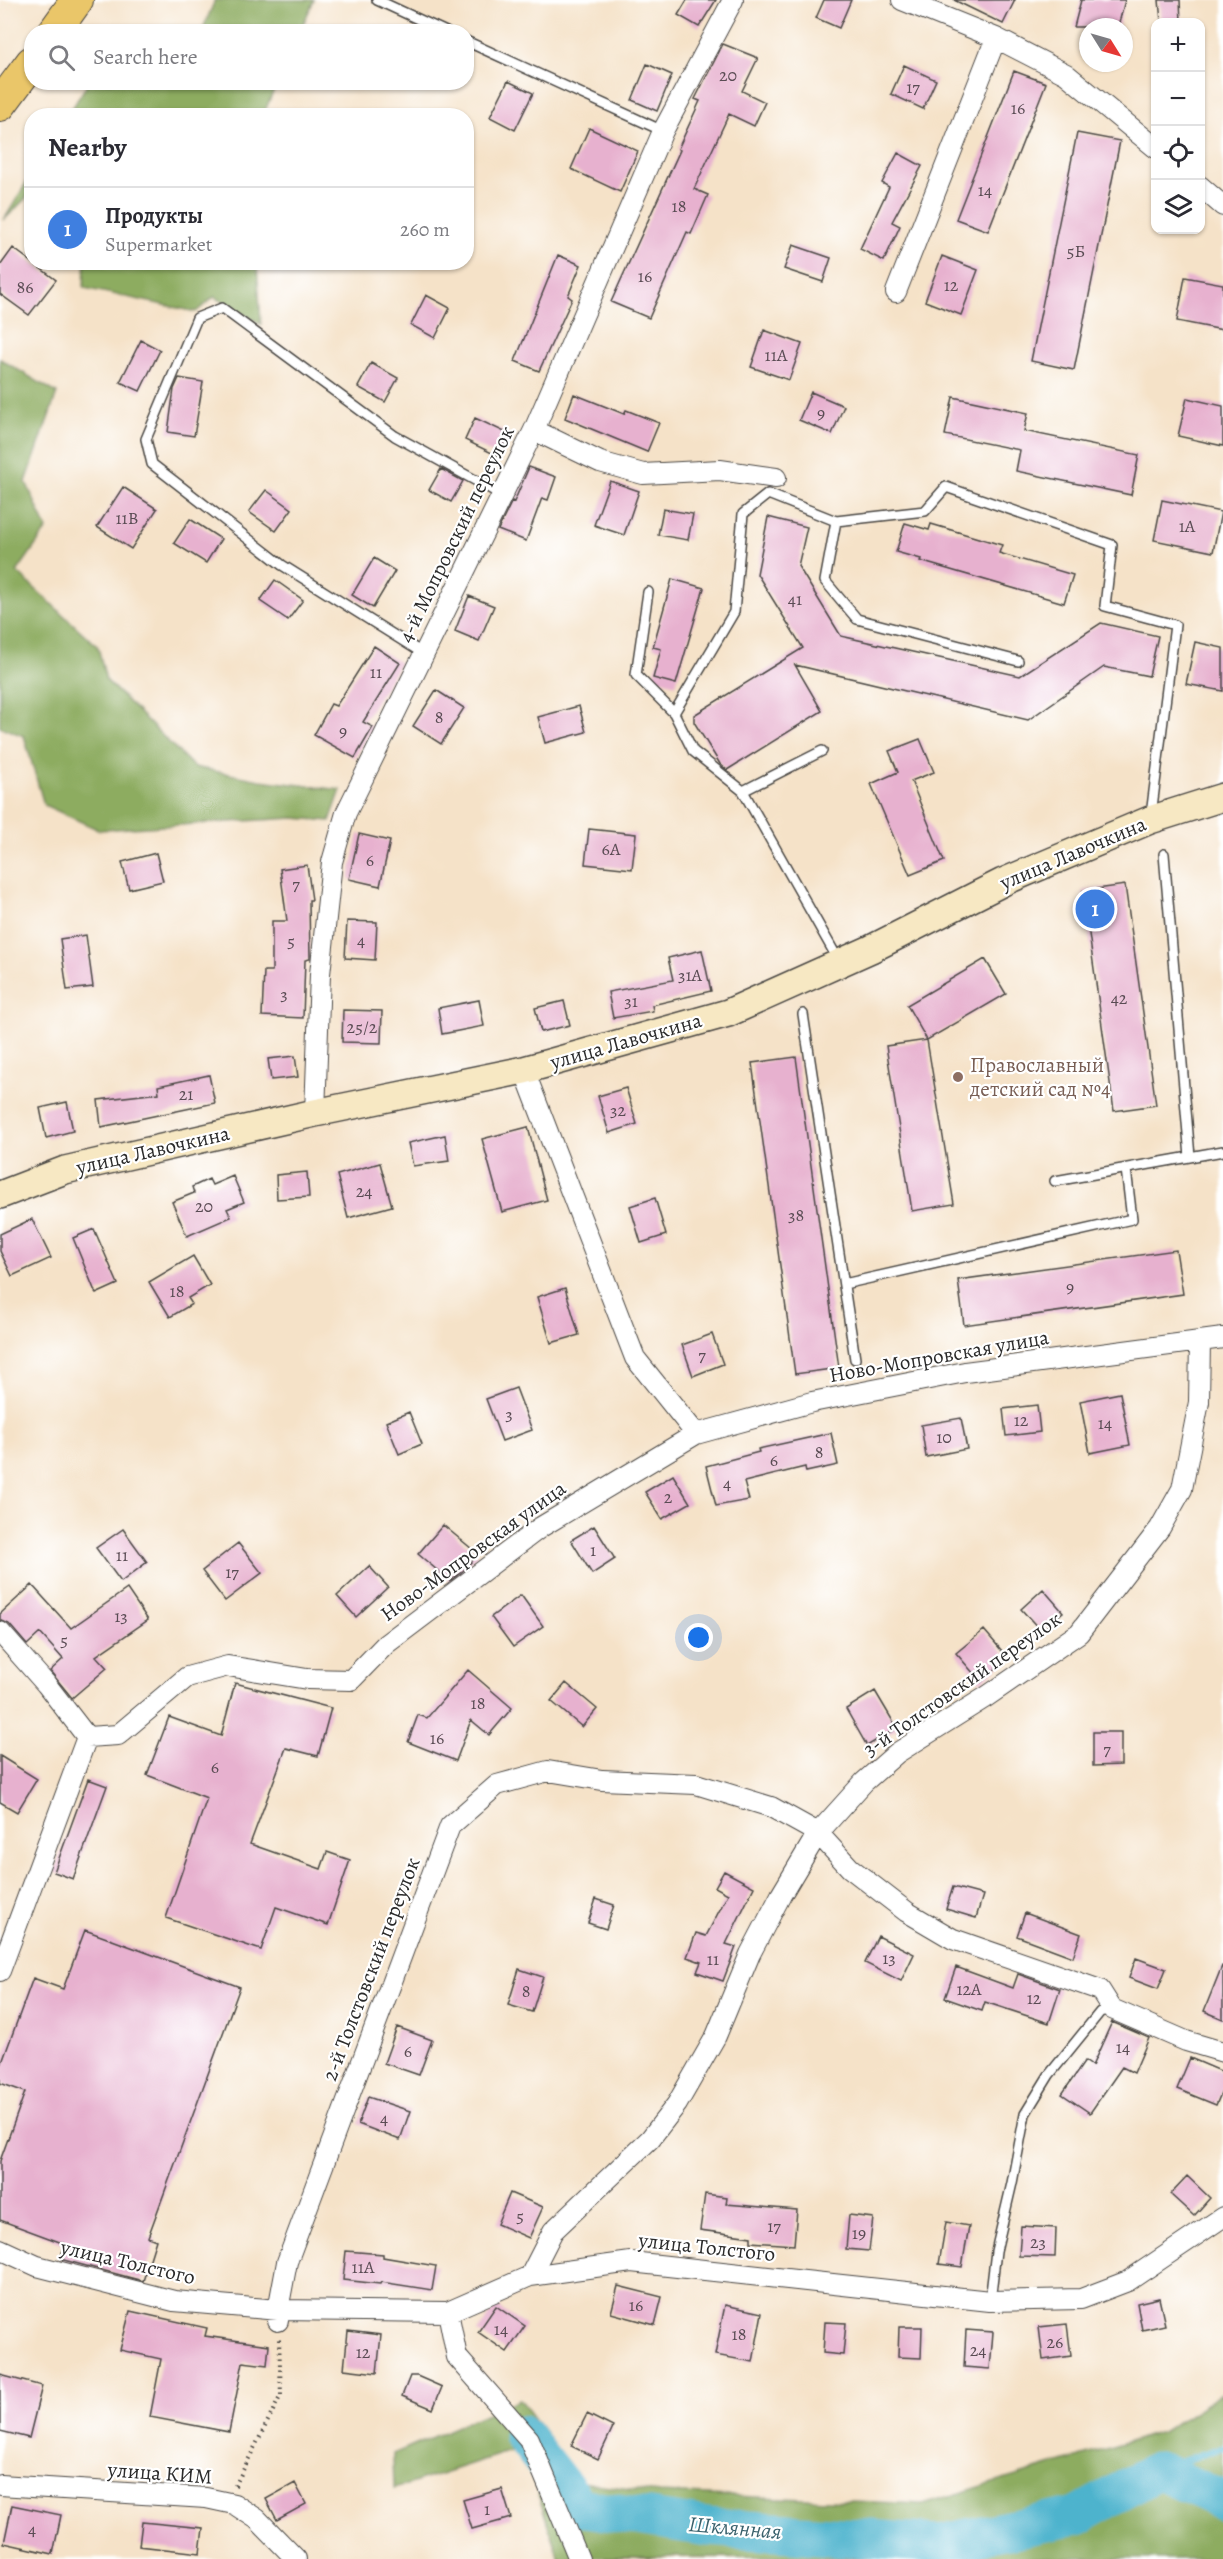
<!DOCTYPE html>
<html lang="en">
<head>
<meta charset="utf-8">
<style>
	:root { --surface:#fff; --page:#f2f2f3; --text:#2b2b33; --muted:#7c7c81; --line:#e1e1e2; --accent:#b5179e }
	body { margin:0; font-family:Alegreya,serif; background:var(--page); color:var(--text) }
	.controls { position:absolute; right:18px; top:18px; display:grid; overflow:hidden; border-radius:12px; box-shadow:0 2px 4px #0004 }
	.controls button { width:54px; height:54px; display:grid; place-items:center; padding:0; border:0; border-bottom:2px solid var(--line); background:var(--surface); color:var(--text); font:30px sans-serif }
	.compass { position:absolute; left:1079px; top:18px; width:54px; height:54px; border-radius:50%; background:var(--surface); box-shadow:0 2px 4px #0004; rotate:127deg }
	.you { position:absolute; left:699px; top:1638px; width:21px; height:21px; margin:-15px; border:4px solid #fff; border-radius:50%; background:#1a73e8; box-shadow:0 0 0 9px #1a73e833 }
	.badge { display:grid; place-items:center; width:39px; height:39px; border-radius:50%; background:var(--accent); color:#fff; font-size:20px; font-weight:700 }
	.pin { position:absolute; translate:-50% -50%; border:3px solid #fff; box-shadow:0 2px 6px #0006 }
	.list { margin:0; padding:0; list-style:none }
	h2 { display:flex; justify-content:space-between; align-items:center; height:78px; margin:0; padding:0 24px; font-size:26px }
	h2 small { font-size:20px; font-weight:400; color:var(--muted) }
	.list li { display:grid; grid-template-columns:39px 1fr auto; gap:18px; align-items:center; box-sizing:border-box; height:84px; padding:0 24px; border-top:2px solid var(--line) }
	.list b { display:block; font-size:22px; white-space:nowrap }
	.list p { margin:0; font-size:20px; white-space:nowrap; color:var(--muted) }
	.list em { font-size:20px; font-style:normal; color:var(--muted) }
	.icon { flex:none; width:33px; height:33px; fill:none; stroke:currentColor; stroke-width:2; stroke-linecap:round; stroke-linejoin:round }
	.map { position:relative; flex:none; width:1223px; height:2559px; overflow:hidden }
	.search { position:absolute; background:var(--surface); box-shadow:0 2px 4px #0004; left:24px; top:24px; width:450px; height:66px; display:flex; align-items:center; gap:15px; box-sizing:border-box; padding:0 21px; border-radius:24px; color:var(--muted); font-size:22px }
	.panel { position:absolute; background:var(--surface); box-shadow:0 2px 4px #0004; left:24px; top:108px; width:450px; height:162px; border-radius:24px }
	.map>svg:first-child { display:block }
	.forest { fill:#8dac60; stroke:#5c6c46; stroke-width:1.5 }
	.lines { fill:none; stroke-linecap:round; stroke-linejoin:round }
	.stream { stroke:#4eb3cd; stroke-width:7 }
	.river { stroke:#4eb3cd; stroke-width:39 }
	.building { fill:#e7b1cf }
	.service-casing { stroke:#494643; stroke-width:12 }
	.minor-casing { stroke:#494643; stroke-width:22 }
	.secondary-casing { stroke:#494643; stroke-width:30 }
	.primary-casing { stroke:#494643; stroke-width:34 }
	.path { stroke:#494643; stroke-width:4; stroke-dasharray:1.5 4.5; stroke-linecap:butt }
	.service { stroke:#fff; stroke-width:9 }
	.minor { stroke:#fff; stroke-width:20 }
	.secondary { stroke:#f7e8c3; stroke-width:27 }
	.primary { stroke:#eac669; stroke-width:32 }
	.education-dot { fill:#8d6e63; stroke:#fff; stroke-width:2 }
	.labels { text-anchor:middle; dominant-baseline:central; stroke-width:4.5; stroke-linejoin:round; paint-order:stroke }
	.number-label { font-size:18px; fill:#5a4c54 }
	.street-label { font-size:21px; fill:#2b2b2b; stroke:#fff }
	.education-label { font-size:21px; fill:#785e54; stroke:#fff; text-anchor:start }
	.water-label { font-size:22px; font-style:italic; fill:#39616c; stroke:#fff }
</style>
</head>
<body>
<div class="map">
<svg width="1223" height="2559" viewBox="0 0 1223 2559">
	<rect width="100%" height="100%" fill="#fff"/>
	<filter id="ink" filterUnits="userSpaceOnUse"><feTurbulence type="fractalNoise" baseFrequency=".0167" numOctaves="2"/><feDisplacementMap in="SourceGraphic" scale="12" xChannelSelector="R" yChannelSelector="G"/><feConvolveMatrix kernelMatrix="1 2 1 2 8 2 1 2 1" color-interpolation-filters="sRGB"/></filter>
	<filter id="wash" filterUnits="userSpaceOnUse"><feTurbulence type="fractalNoise" baseFrequency=".008" numOctaves="4" result="noise"/><feDisplacementMap in="SourceGraphic" scale="24" xChannelSelector="R" yChannelSelector="G"/><feGaussianBlur stdDeviation="1.35" result="paint"/><feColorMatrix in="noise" values="0 0 0 0 0 0 0 0 0 0 0 0 0 0 0 0 0 1.4 0 .05"/><feComposite in="paint" operator="in"/></filter>
	<g filter="url(#wash)">
		<rect width="100%" height="100%" fill="#f5e2c8"/>
		<path class="forest" d="M215,0H314L300,31H202Z
			M88,83V82L277,83L263,115H68Z
			M31,175V193L4,220Z
			M85,263H257L261,324L214,297L196,312L84,288Z
			M0,359L57,393L26,482L47,529L17,572L98,647L106,680L194,767L260,780L341,790L330,821L294,818L99,830L44,805L24,736L0,727Z
			M1223,2393V2559L596,2557L559,2559L523,2447L394,2489L393,2454L520,2399L581,2482L659,2493L923,2504L1162,2432Z"/>
		<g class="lines">
			<path class="stream" d="M1158,2470L1223,2447"/>
			<path class="river" d="M523,2435L579,2507L707,2527L939,2544L1077,2516L1158,2470L1223,2501"/>
		</g>
		<g id="blocks">
			<path class="building" d="M687,0H716L699,27L678,15Z
				M824,0H851L839,28L816,18Z
				M954,0H1015L1003,24Z
				M1081,0H1125L1118,27H1074Z
				M1159,0H1180L1181,22H1161Z
				M723,44L758,58L742,91L765,102L754,126L729,114L694,189L708,195L691,234L687,232L649,318L611,302L680,150L678,149L700,101L695,99Z
				M647,64L672,75L657,111L632,100Z
				M904,65L936,80L923,109L891,94Z
				M1014,71L1046,83L988,231L956,219Z
				M508,81L533,93L515,130L490,117Z
				M589,128L638,151L620,192L571,169Z
				M1077,133L1120,141L1074,370L1031,361Z
				M898,153L922,166L892,222L900,226L884,261L860,249L889,187L882,183Z
				M793,245L831,258L823,282L784,269Z
				M13,248L56,280L29,315L0,294V266Z
				M558,255L581,265L568,296L572,299L539,371L515,361Z
				M942,256L978,270L961,315L925,301Z
				M1185,277L1223,284V330L1177,321Z
				M426,295L450,308L435,338L411,325Z
				M764,330L802,344L789,380L751,367Z
				M141,340L160,350L140,391L120,382Z
				M371,363L398,378L385,402L358,387Z
				M179,378L203,382L194,436L168,432L174,389Z
				M811,392L844,406L832,434L799,420Z
				M574,394L624,414L626,410L659,423L647,452L565,418Z
				M953,397L1028,413L1024,431L1139,455L1131,495L1016,471L1020,450L945,435Z
				M1187,398L1223,406V446L1178,436Z
				M475,418L509,434L498,456L465,440Z
				M529,467L556,477L548,500L542,498L526,541L498,530L512,501L514,502Z
				M441,469L463,481L451,502L429,490Z
				M610,481L639,491L624,535L594,525Z
				M123,487L157,509L131,549L97,527Z
				M266,490L292,509L276,531L249,512Z
				M1162,500L1221,512L1213,552L1154,540Z
				M663,509L693,514L688,540L658,535Z
				M768,517L807,527L798,566L841,636L1020,676L1101,623L1158,636L1149,676L1104,667L1028,720L795,665L822,711L727,770L720,764L694,722V715L803,648L757,574Z
				M190,519L221,539L206,563L174,543Z
				M905,523L929,530L931,524L1002,545L999,553L1073,575L1064,603L920,561L921,559L896,552Z
				M374,558L395,571L373,608L352,595Z
				M672,579L704,588L676,684L653,678L661,649L653,647Z
				M275,580L303,600L288,620L260,601Z
				M469,596L494,606L479,641L455,631Z
				M1195,642L1223,648V691L1186,684Z
				M374,646L400,663L363,722L373,727L355,758L314,735L331,704L336,706Z
				M436,690L464,708L441,744L413,726Z
				M579,706L586,732L545,743L538,717Z
				M920,739L934,772L911,781L944,861L910,875L871,784L898,772L889,751Z
				M589,829L636,834L632,869L585,864Z
				M359,834L390,841L380,886L349,879Z
				M156,853L163,881L129,889L122,862Z
				M307,865L312,900H309L310,959L305,960L303,1018L262,1016L264,971H272V921H287L280,869Z
				M1125,885L1156,1105L1114,1111L1083,891Z
				M347,921L377,922L375,960L345,958Z
				M86,935L93,987L67,990L60,939Z
				M702,950L711,991L652,1005L653,1011L613,1018L608,992L673,980L668,958Z
				M985,959L1006,994L927,1040L907,1005Z
				M479,1000L484,1026L442,1034L438,1008Z
				M564,1001L570,1025L541,1032L535,1008Z
				M343,1010L382,1011L381,1043L342,1042Z
				M927,1040L954,1204L912,1211L886,1046Z
				M295,1056L298,1077L271,1080L268,1059Z
				M796,1057L839,1368L795,1374L752,1063Z
				M209,1075L215,1103L101,1127L98,1100L159,1093L158,1086Z
				M626,1088L637,1124L609,1133L598,1096Z
				M67,1102L73,1131L46,1138L40,1108Z
				M528,1127L547,1200L502,1212L482,1139Z
				M445,1135L449,1161L413,1166L408,1143Z
				M380,1163L392,1206L348,1218L337,1175Z
				M307,1172L309,1197L277,1199L276,1175Z
				M233,1176L244,1202L227,1209L231,1217L187,1236L172,1202L194,1193L192,1187L209,1179L212,1185Z
				M655,1198L666,1235L641,1243L630,1206Z
				M32,1219L51,1258L12,1276L0,1251V1234Z
				M94,1229L118,1284L96,1294L73,1238Z
				M1176,1250L1183,1294L964,1325L958,1280Z
				M193,1256L210,1285L188,1298L192,1304L170,1317L149,1282Z
				M565,1288L579,1335L551,1343L537,1297Z
				M712,1334L723,1364L693,1376L682,1345Z
				M516,1388L532,1430L502,1441L486,1399Z
				M1120,1393L1130,1445L1090,1453L1080,1401Z
				M1037,1405L1040,1432L1006,1436L1003,1409Z
				M409,1412L422,1444L399,1454L386,1422Z
				M961,1418L967,1449L926,1457L921,1425Z
				M831,1433L838,1465L806,1472L805,1467L744,1482L749,1500L716,1506L706,1466L759,1452L758,1449Z
				M673,1475L690,1503L662,1519L645,1492Z
				M443,1525L478,1554L464,1570L450,1581L418,1554Z
				M594,1526L615,1559L592,1574L571,1540Z
				M123,1529L147,1562L121,1582L96,1548Z
				M238,1543L262,1573L225,1601L202,1571Z
				M369,1566L388,1587L356,1617L337,1596Z
				M32,1585L71,1628L127,1589L148,1620L96,1656L107,1668L72,1698L50,1671L63,1659L40,1633L27,1645L9,1624L0,1620V1614Z
				M1043,1589L1063,1612L1041,1631L1021,1609Z
				M521,1595L543,1626L513,1647L491,1617Z
				M984,1630L1008,1658L981,1682L956,1653Z
				M468,1670L512,1708L489,1735L471,1720L456,1761L408,1742L418,1715L427,1718Z
				M235,1683L331,1708L318,1756L286,1748L250,1844L321,1869L327,1852L350,1860L328,1925L276,1907L261,1950L166,1918L207,1798L147,1775L169,1717L221,1736Z
				M566,1683L597,1709L582,1727L551,1701Z
				M875,1691L897,1728L867,1746L846,1709Z
				M1093,1732H1121V1765L1093,1766Z
				M0,1756L37,1779L17,1812L0,1802Z
				M88,1779L107,1786L73,1879L54,1872Z
				M724,1871L754,1887L726,1944L736,1947L723,1981L697,1972L701,1962L687,1957L696,1933L706,1936L728,1894L715,1887Z
				M953,1887L983,1895L976,1918L946,1909Z
				M596,1899L614,1905L606,1929L588,1923Z
				M1025,1913L1081,1934L1073,1957L1017,1936Z
				M85,1930L240,1987L148,2237L156,2240L143,2281L60,2259L65,2244L0,2220V2161L25,2092L0,2083V2068L33,1978L63,1989Z
				M878,1936L914,1954L901,1981L865,1963Z
				M1136,1958L1166,1969L1158,1989L1129,1978Z
				M1222,1966H1223V2019L1204,2011Z
				M956,1967L1013,1988L1018,1974L1060,1989L1049,2023L985,2002L982,2011L945,1998Z
				M519,1969L543,1977L532,2012L508,2005Z
				M1112,2022L1149,2038L1134,2073L1122,2067L1090,2113L1062,2094L1085,2061L1092,2066Z
				M397,2027L432,2040L419,2075L384,2063Z
				M1190,2058L1223,2072V2089L1216,2105L1177,2089Z
				M368,2097L410,2111L400,2140L358,2124Z
				M1187,2176L1210,2198L1194,2216L1170,2194Z
				M510,2193L543,2207L529,2238L497,2224Z
				M705,2194L727,2197L726,2204L797,2210L794,2245L751,2242V2237L700,2230Z
				M849,2215L873,2218L869,2251L846,2249Z
				M946,2222L969,2226L962,2267L939,2264Z
				M1021,2226L1056,2228L1055,2257L1019,2256Z
				M346,2251L383,2254V2257L436,2266L432,2290L381,2282L380,2284L343,2280Z
				M618,2286L662,2297L655,2325L611,2313Z
				M1159,2298L1165,2325L1142,2330L1137,2303Z
				M725,2305L762,2313L753,2362L715,2355Z
				M496,2306L525,2326L507,2352L478,2332Z
				M130,2311L207,2328L205,2336L269,2345L267,2365L243,2362L229,2432L150,2417L161,2359L120,2350Z
				M825,2322L846,2323L843,2355L823,2353Z
				M1067,2324L1071,2356L1043,2360L1039,2327Z
				M899,2327H922L921,2358L898,2357Z
				M966,2330L993,2332L990,2369L964,2367Z
				M348,2331L381,2335L377,2373L344,2369Z
				M0,2375L42,2386L29,2438L0,2431Z
				M410,2376H417L442,2387L433,2409L402,2396Z
				M587,2414L613,2427L598,2459L571,2446Z
				M295,2483L306,2504L277,2520L266,2499Z
				M502,2489L511,2518L472,2529L463,2500Z
				M12,2505L61,2515L53,2554L4,2543Z
				M142,2522L203,2528L200,2553L139,2546Z"/>
		</g>
	</g>
	<g filter="url(#ink)">
		<use href="#blocks" fill-opacity="0" stroke="#494643" stroke-width="1.5"/>
		<g class="lines">
			<defs>
				<path id="service" d="M377,0L446,32
					M466,41L663,131
					M836,521L925,511L946,487L1112,545L1105,606L1175,625L1151,815
					M648,592L636,675L674,713
					M424,654L282,565L152,464L146,439L197,318L222,308L395,436L502,495
					M822,751L743,791L839,961
					M743,791L693,751L674,713L734,612L743,514L768,494L836,521L825,581L857,619L1018,661
					M1164,854L1190,1157
					M803,1014L855,1359
					M1055,1181L1223,1151
					M844,1284L1132,1219L1126,1169
					M990,2301L996,2251L1012,2183L1025,2114L1049,2075L1100,2012L1112,2009"/>
				<path id="minor" d="M902,0L996,38L1066,74L1156,148
					M1200,186L1223,206
					M896,292L996,38
					M534,430L600,462L643,474L720,470L776,478
					M524,1070L635,1358L696,1434
					M315,1113L320,974L332,862L346,813L534,430L663,131L733,0
					M0,1632L46,1684L87,1737
					M87,1737L118,1735L187,1677L228,1666L307,1679L351,1680L386,1644L541,1527L696,1434L812,1402L965,1372L1223,1338
					M0,1971L87,1737
					M0,2249L37,2266L174,2301L278,2310L448,2312L530,2276L631,2262L990,2301L1081,2299L1128,2281L1223,2217
					M530,2276L553,2231L650,2139L677,2104L716,2036L750,1954L781,1895L818,1833L864,1782L897,1753L986,1697L1079,1633L1160,1528L1182,1489L1199,1402L1200,1341
					M448,2312L457,2357L529,2439L579,2559
					M278,2321V2310L287,2262L450,1826L497,1785L548,1771L602,1780L696,1784L771,1807L818,1833L850,1868L907,1912L953,1939L1100,1990L1112,2009L1186,2041L1223,2052
					M0,2485L206,2498L234,2504L257,2519L296,2559"/>
				<path id="secondary" d="M0,1195L65,1170L315,1113L524,1070L728,1013L871,949L1003,882L1150,820L1223,797"/>
				<path id="primary" d="M54,32L77,0
					M0,105L32,62"/>
			</defs>
			<use href="#service" class="service-casing"/>
			<use href="#minor" class="minor-casing"/>
			<use href="#secondary" class="secondary-casing"/>
			<use href="#primary" class="primary-casing"/>
			<path class="path" d="M235,2486L281,2395L279,2339"/>
			<use href="#service" class="service"/>
			<use href="#minor" class="minor"/>
			<use href="#secondary" class="secondary"/>
			<use href="#primary" class="primary"/>
		</g>
	</g>
	<circle class="education-dot" cx="958" cy="1077" r="6"/>
	<g class="labels">
		<g class="number-label">
			<text x="728" y="75">20</text>
			<text x="913" y="87">17</text>
			<text x="1018" y="108">16</text>
			<text x="985" y="190">14</text>
			<text x="679" y="206">18</text>
			<text x="1076" y="251">5Б</text>
			<text x="645" y="276">16</text>
			<text x="951" y="285">12</text>
			<text x="25" y="287">86</text>
			<text x="776" y="355">11А</text>
			<text x="821" y="413">9</text>
			<text x="127" y="518">11В</text>
			<text x="1187" y="526">1А</text>
			<text x="795" y="599">41</text>
			<text x="376" y="672">11</text>
			<text x="439" y="717">8</text>
			<text x="343" y="731">9</text>
			<text x="611" y="849">6А</text>
			<text x="370" y="860">6</text>
			<text x="296" y="884">7</text>
			<text x="361" y="940">4</text>
			<text x="291" y="941">5</text>
			<text x="690" y="975">31А</text>
			<text x="284" y="994">3</text>
			<text x="1119" y="998">42</text>
			<text x="631" y="1001">31</text>
			<text x="362" y="1027">25/2</text>
			<text x="186" y="1094">21</text>
			<text x="618" y="1110">32</text>
			<text x="364" y="1191">24</text>
			<text x="204" y="1206">20</text>
			<text x="796" y="1215">38</text>
			<text x="1070" y="1287">9</text>
			<text x="177" y="1291">18</text>
			<text x="702" y="1355">7</text>
			<text x="509" y="1414">3</text>
			<text x="1021" y="1420">12</text>
			<text x="1105" y="1423">14</text>
			<text x="944" y="1437">10</text>
			<text x="819" y="1452">8</text>
			<text x="774" y="1460">6</text>
			<text x="727" y="1483">4</text>
			<text x="668" y="1497">2</text>
			<text x="593" y="1550">1</text>
			<text x="122" y="1555">11</text>
			<text x="232" y="1572">17</text>
			<text x="121" y="1616">13</text>
			<text x="64" y="1640">5</text>
			<text x="478" y="1703">18</text>
			<text x="437" y="1738">16</text>
			<text x="1107" y="1749">7</text>
			<text x="215" y="1767">6</text>
			<text x="889" y="1958">13</text>
			<text x="713" y="1959">11</text>
			<text x="969" y="1989">12А</text>
			<text x="526" y="1991">8</text>
			<text x="1034" y="1998">12</text>
			<text x="1123" y="2047">14</text>
			<text x="408" y="2051">6</text>
			<text x="384" y="2118">4</text>
			<text x="520" y="2216">5</text>
			<text x="774" y="2226">17</text>
			<text x="859" y="2233">19</text>
			<text x="1038" y="2242">23</text>
			<text x="363" y="2267">11А</text>
			<text x="636" y="2305">16</text>
			<text x="501" y="2329">14</text>
			<text x="739" y="2334">18</text>
			<text x="1055" y="2342">26</text>
			<text x="978" y="2350">24</text>
			<text x="363" y="2352">12</text>
			<text x="487" y="2509">1</text>
			<text x="32" y="2529">4</text>
		</g>
		<g class="street-label">
			<text transform="translate(456 534) rotate(-64)">4-й Мопровский переулок</text>
			<text transform="translate(1073 853) rotate(-23)">улица Лавочкина</text>
			<text transform="translate(626 1041) rotate(-16)">улица Лавочкина</text>
			<text transform="translate(153 1150) rotate(-13)">улица Лавочкина</text>
			<text transform="translate(939 1356) rotate(-10)">Ново-Мопровская улица</text>
			<text transform="translate(473 1551) rotate(-36)">Ново-Мопровская улица</text>
			<text transform="translate(962 1684) rotate(-35)">3-й Толстовский переулок</text>
			<text transform="translate(371 1969) rotate(-69)">2-й Толстовский переулок</text>
			<text transform="translate(707 2247) rotate(6)">улица Толстого</text>
			<text transform="translate(128 2262) rotate(13)">улица Толстого</text>
			<text transform="translate(160 2473) rotate(4)">улица КИМ</text>
		</g>
		<g class="education-label">
			<text x="970" y="1065">Православный<tspan x="970" dy="24">детский сад №4</tspan></text>
		</g>
		<g class="water-label">
			<text transform="translate(735 2528) rotate(5)">Шклянная</text>
		</g>
	</g>
</svg>
<div class="controls">
<button>+</button>
<button>−</button>
<button><svg class="icon" aria-label="locate" viewBox="0 0 24 24"><circle cx="12" cy="12" r="6"/><path d="M12 2v4M12 18v4M2 12h4M18 12h4"/></svg></button>
<button><svg class="icon" aria-label="layers" viewBox="0 0 24 24"><path d="M12 4l9 5-9 5-9-5zM3 14l9 5 9-5"/></svg></button>
</div>
<svg class="compass" viewBox="-18 -18 36 36"><path d="M0-13l5 13h-10z" fill="#e53935"/><path d="M0 13l5-13h-10z" fill="#7c7c81"/></svg>
<div class="you"></div>
<div class="pin badge" style="left:1095px;top:909px;background:#3f7fe0">1</div>
<div class="search"><svg class="icon" aria-label="search" viewBox="0 0 24 24"><circle cx="10" cy="10" r="6"/><path d="M15 15l6 6"/></svg>Search here</div>
<section class="panel">
<h2>Nearby<small></small></h2>
<ul class="list">
<li><span class="badge" style="background:#3f7fe0">1</span><div><b>Продукты</b><p>Supermarket</p></div><em>260 m</em></li>
</ul>
</section>
</div>
</body>
</html>
